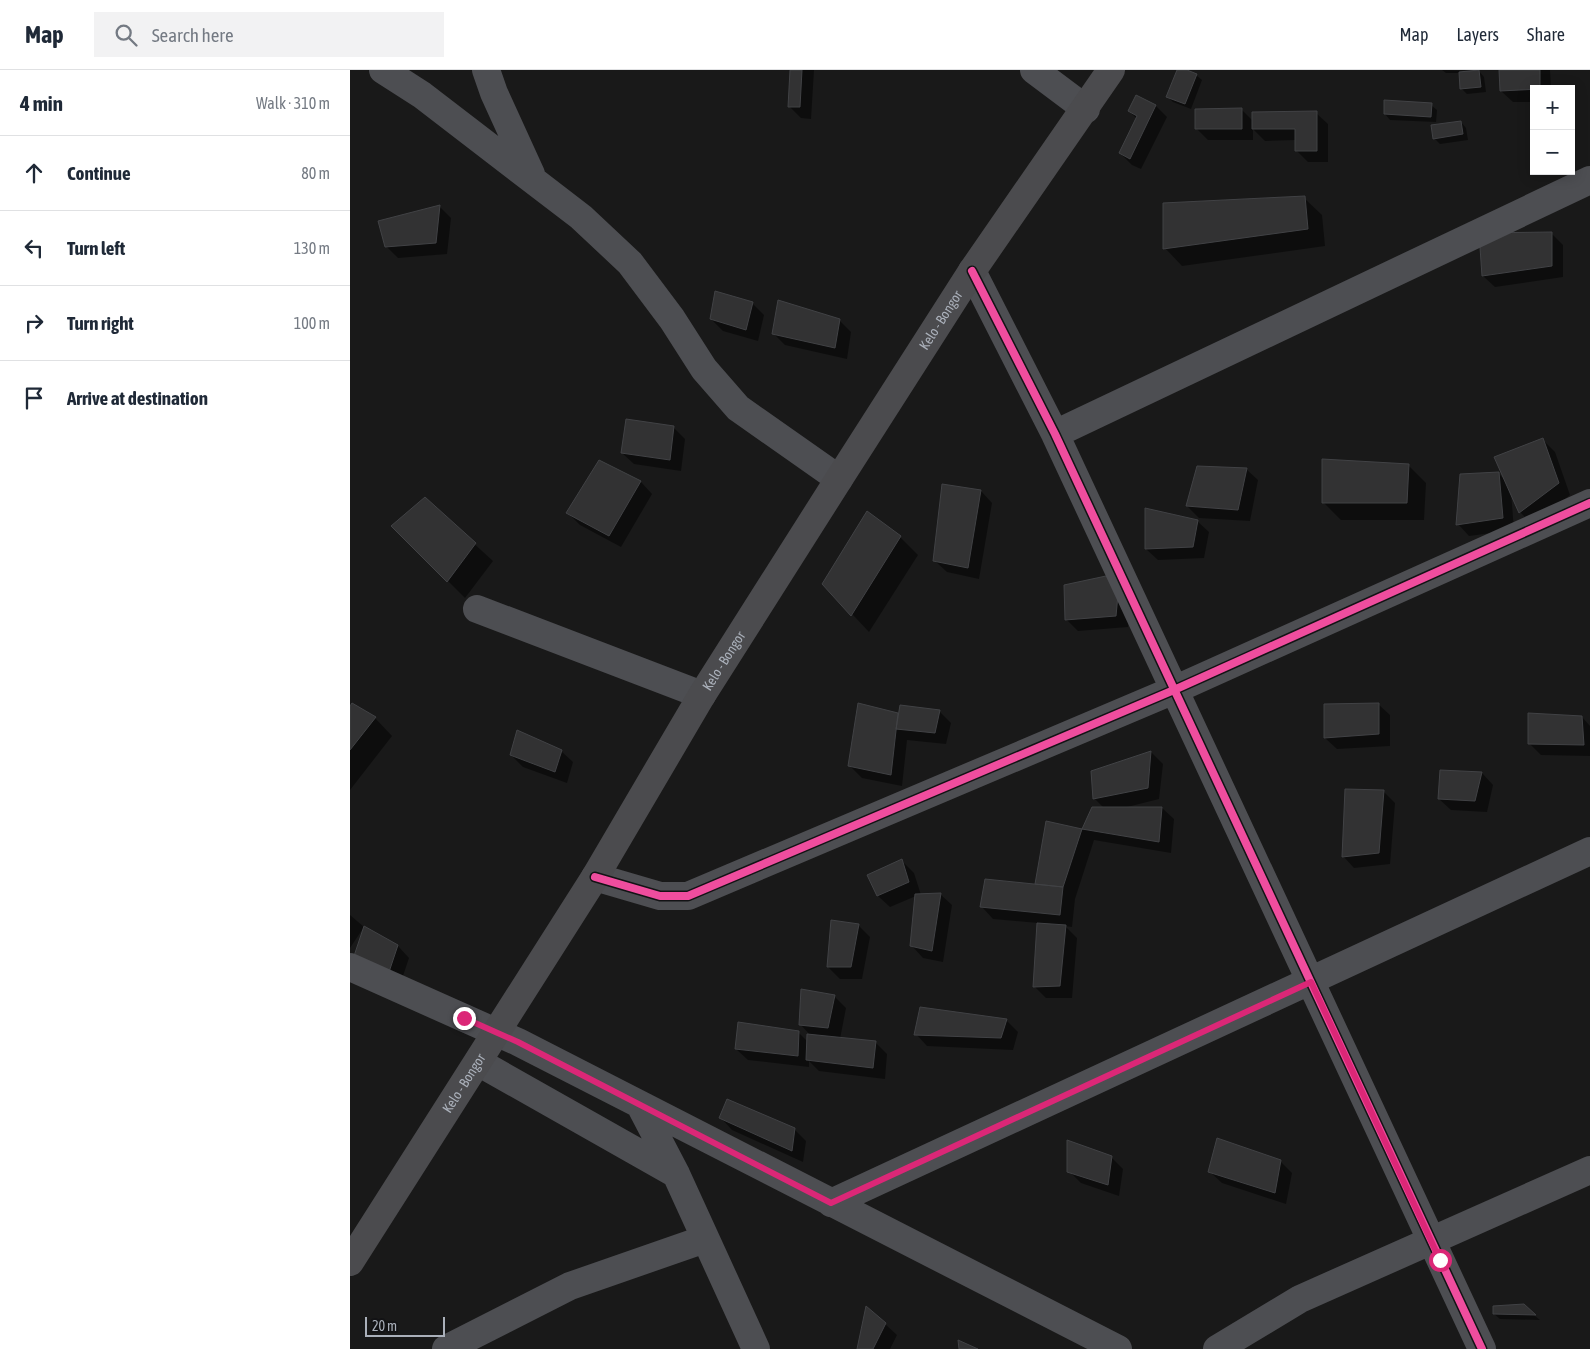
<!DOCTYPE html>
<html lang="en">
<head>
<meta charset="utf-8">
<style>
	:root { --surface:#fff; --page:#f2f2f3; --text:#1f2937; --muted:#747a83; --line:#e0e1e3 }
	body { margin:0; font-family:"Asap Condensed",sans-serif; background:var(--page); color:var(--text) }
	.controls { position:absolute; right:15px; top:15px; display:grid; overflow:hidden; border-radius:0px; box-shadow:0 2px 12px #0003 }
	.controls button { width:45px; height:45px; display:grid; place-items:center; padding:0; border:0; border-bottom:1px solid var(--line); background:var(--surface); color:var(--text); font:25px sans-serif }
	.scale { position:absolute; left:15px; bottom:12px; width:80px; box-sizing:border-box; padding-left:5px; border:2px solid #aab0ba; border-top:0; font-size:14px; line-height:18px; white-space:nowrap; color:#aab0ba; -webkit-text-stroke:4px #131315; paint-order:stroke }
	.stop { position:absolute; width:15px; height:15px; margin:-11px; border:4px solid #db2777; border-radius:50%; background:#fff }
	.stop.end { background:#db2777; border-color:#fff; box-shadow:0 1px 5px #0008 }
	.list { margin:0; padding:0; list-style:none }
	h2 { display:flex; justify-content:space-between; align-items:center; height:65px; margin:0; padding:0 20px; font-size:21px }
	h2 small { font-size:16px; font-weight:400; color:var(--muted) }
	.list li { display:grid; grid-template-columns:32px 1fr auto; gap:15px; align-items:center; box-sizing:border-box; height:75px; padding:0 20px; border-top:1px solid var(--line) }
	.list b { display:block; font-size:19px; white-space:nowrap }
	.list em { font-size:16px; font-style:normal; color:var(--muted) }
	.icon { flex:none; width:28px; height:28px; fill:none; stroke:currentColor; stroke-width:2; stroke-linecap:round; stroke-linejoin:round }
	.map { position:relative; flex:none; width:1240px; height:1279px; overflow:hidden }
	header { display:flex; align-items:center; gap:30px; box-sizing:border-box; height:70px; padding:0 25px; background:var(--surface); border-bottom:1px solid var(--line) }
	header strong { font-size:24px }
	nav { display:flex; gap:28px; margin-inline-start:auto; font-size:18px }
	.search { width:350px; height:45px; background:var(--page); display:flex; align-items:center; gap:12px; box-sizing:border-box; padding:0 18px; border-radius:0px; color:var(--muted); font-size:19px }
	main { display:flex }
	aside { flex:1; background:var(--surface) }
	.map>svg:first-child { display:block }
	.shadow { fill:#0007 }
	.building { fill:#323233; stroke:#414245 }
	.lines { fill:none; stroke-linecap:round; stroke-linejoin:round }
	.street { stroke:#4d4e52; stroke-width:28 }
	.highway { stroke:#4b4b4e; stroke-width:28 }
	.cycleway-casing { stroke:#131315; stroke-width:11 }
	.cycleway { stroke:#ef4d9e; stroke-width:8 }
	.route { stroke:#db2777; stroke-width:6 }
	.labels { text-anchor:middle; dominant-baseline:central; stroke-width:4.5; stroke-linejoin:round; paint-order:stroke }
	.street-label { font-size:14px; fill:#aab0ba; stroke:#131315 }
</style>
</head>
<body>
<header>
<strong>Map</strong>
<div class="search"><svg class="icon" aria-label="search" viewBox="0 0 24 24"><circle cx="10" cy="10" r="6"/><path d="M15 15l6 6"/></svg>Search here</div>
<nav><a>Map</a><a>Layers</a><a>Share</a></nav>
</header>
<main>
<aside>
<h2>4 min<small>Walk · 310 m</small></h2>
<ul class="list">
<li><svg class="icon" aria-label="ahead" viewBox="0 0 24 24"><path d="M12 20V5M6 11l6-6 6 6"/></svg><div><b>Continue</b></div><em>80 m</em></li>
<li><svg class="icon" aria-label="left" viewBox="0 0 24 24"><path d="M17 20v-9H6M10 6l-5 5 5 5"/></svg><div><b>Turn left</b></div><em>130 m</em></li>
<li><svg class="icon" aria-label="right" viewBox="0 0 24 24"><path d="M7 20v-9h11M14 6l5 5-5 5"/></svg><div><b>Turn right</b></div><em>100 m</em></li>
<li><svg class="icon" aria-label="arrive" viewBox="0 0 24 24"><path d="M6 21V4h12l-3 4 3 4H6"/></svg><div><b>Arrive at destination</b></div></li>
</ul>
</aside>
<div class="map">
<svg width="1240" height="1279" viewBox="0 0 1240 1279">
	<rect width="100%" height="100%" fill="#191919"/>
	<path class="shadow" d="M441,0H464L461,49L451,48L439,36Z
		M828,0L846,5L852,10L841,39L823,32L818,27Z
		M1092,0L1129,1L1134,7L1136,22L1117,24L1111,18L1110,3H1096Z
		M1150,0H1200L1201,19H1184V32H1163L1151,21Z
		M1081,35L1087,40L1086,52L1040,50L1035,44Z
		M806,36L817,47L791,99L782,95L770,83L787,49L779,41Z
		M892,40L903,51L966,43L978,54V92H958L946,80V70L915,71L903,59V70H858L846,58Z
		M1111,52L1116,58L1118,70L1090,74L1084,68Z
		M954,128L972,145L975,176L832,196L815,178Z
		M90,137L101,148L97,184L48,188L36,176Z
		M1201,163L1213,175V207L1145,217L1133,206Z
		M402,233L414,245L408,271L373,261L361,249Z
		M490,251L501,262L497,289L435,275L423,263Z
		M323,357L335,369L331,401L284,394L272,383Z
		M1193,370L1205,382L1220,425L1182,454L1170,442L1161,422L1164,460L1119,466L1108,454L1149,404L1156,411Z
		M249,391L291,412L302,424L271,477L230,455L218,443Z
		M1058,395L1076,413L1074,450H991L973,432Z
		M896,399L908,410L900,451L849,448L837,436Z
		M631,421L642,433L629,509L597,502L585,491Z
		M75,429L143,491L115,528L43,456Z
		M518,443L550,467L568,485L519,562L474,514Z
		M847,451L859,462L854,488L808,490L796,479Z
		M781,516L778,557L728,561L716,549Z
		M509,634L549,644L589,641L601,653L596,674L557,670L552,716L512,708L500,696Z
		M1028,634L1040,645V676L987,679L975,668Z
		M0,638L25,648L42,666L0,720Z
		M1232,647L1240,656V686L1191,685L1179,673Z
		M211,681L223,692L217,713L173,697L161,685Z
		M801,682L813,694L809,729L773,738H812L824,749L821,783L744,770L725,829L722,857L715,856L727,868L722,928H696L685,917L688,853L643,849L632,837L686,815L697,753L733,760L743,738H754L744,728L742,702Z
		M1132,703L1143,715L1137,742L1101,740L1089,729Z
		M1033,721L1045,733L1040,794L1004,798L993,786Z
		M552,791L564,803L571,825L590,824L602,835L593,892L573,888L562,876L566,826L540,837L528,826L519,806Z
		M0,845L14,857L0,878Z
		M508,855L520,867L512,909H490L478,897Z
		M15,858L48,876L59,888L50,915L5,888Z
		M484,926L496,938L490,969L525,972L537,984L535,1009L469,1001L459,991V997L398,990L386,979L448,962L458,972L461,966L450,954Z
		M656,950L668,962L663,980L577,976L566,964Z
		M371,1048L444,1059L456,1071L453,1092L382,1060Z
		M761,1087L773,1099L769,1126L731,1113L719,1101Z
		M930,1091L942,1103L936,1134L872,1113L860,1102Z
		M1173,1236L1190,1250L1150,1249L1144,1244Z
		M535,1254L547,1265L540,1279H508Z"/>
	<path class="building" d="M440,0H452L450,37H438Z
		M827,0H837L847,4L835,34L816,27Z
		M1129,0L1131,17L1110,19L1109,2Z
		M1149,0H1190V19L1150,21Z
		M786,25L806,35L780,89L769,83L787,46L778,41Z
		M1034,30L1082,33L1081,47L1034,44Z
		M892,38V59H845V39Z
		M967,41V81H945V59H902V42Z
		M1111,51L1113,64L1083,69L1081,55Z
		M955,126L958,159L813,179V133Z
		M90,135L86,173L35,177L28,151Z
		M1202,162V196L1132,206L1129,163Z
		M365,221L403,232L396,260L360,249Z
		M428,230L490,249L485,278L422,264Z
		M276,349L324,356L320,390L271,383Z
		M1193,368L1209,413L1169,443L1144,387Z
		M972,389L1059,394L1057,433H972Z
		M249,390L291,411L259,466L216,443Z
		M847,396L897,398L888,440L836,436Z
		M1149,402L1153,448L1106,455L1110,404Z
		M592,414L631,420L618,498L583,491Z
		M75,427L126,473L97,512L41,456Z
		M795,438L848,450L843,477L795,479Z
		M517,441L551,466L501,546L472,514Z
		M770,503L766,546L715,550L714,515Z
		M2,633L26,647L0,680V636Z
		M508,633L548,643L541,705L498,696Z
		M1029,633V664L974,668V634Z
		M550,635L590,640L585,663L546,659Z
		M1178,643L1232,646L1234,675L1178,674Z
		M167,660L212,680L205,702L160,685Z
		M801,681L798,718L743,729L741,701Z
		M1090,700L1132,702L1125,731L1088,729Z
		M995,719L1034,720L1029,783L992,787Z
		M742,737H812L809,772L732,759Z
		M696,751L732,759L713,817L685,814Z
		M552,789L559,812L527,826L517,805Z
		M635,809L713,817L710,845L630,837Z
		M591,823L582,881L560,876L565,824Z
		M481,850L509,854L501,897H477Z
		M687,853L716,855L710,916L683,917Z
		M14,856L48,875L38,905L3,889Z
		M451,919L485,925L478,958L449,955Z
		M570,937L657,949L651,968L564,965Z
		M388,952L449,961L448,986L385,979Z
		M457,964L526,971L523,998L456,990Z
		M377,1029L445,1058L442,1081L369,1048Z
		M867,1068L931,1090L925,1123L858,1102Z
		M717,1070L762,1086L758,1115L717,1102Z
		M1174,1234L1186,1245L1143,1244V1236Z
		M516,1236L536,1253L523,1279H507Z
		M608,1270L628,1279H609Z"/>
	<g class="lines">
		<path class="street" d="M33,0L72,25L231,147L280,193L322,249L354,299L388,338L489,409
			M136,0L144,23L181,104
			M684,0L736,39
			M622,201L705,364L1132,1279
			M705,364L1240,110
			M127,539L352,625
			M245,807L310,826H338L824,620L1240,433
			M0,897L168,972L768,1279
			M128,992L326,1104
			M290,1035L326,1104L406,1279
			M481,1133L1240,781
			M96,1279L220,1216L355,1169
			M867,1279L950,1229L1240,1100"/>
		<path class="highway" id="s1" d="M0,1192L245,807L352,625L489,409L622,201L761,0"/>
		<defs>
			<path id="cycleway" d="M622,201L705,364L1132,1279
				M245,807L310,826H338L824,620L1240,433"/>
		</defs>
		<use href="#cycleway" class="cycleway-casing"/>
		<use href="#cycleway" class="cycleway"/>
	</g>
	<g class="lines">
		<path class="route" d="M114,948L168,972L481,1133L961,912L1090,1190"/>
	</g>
	<g class="labels">
		<g class="street-label">
			<text stroke="none"><textPath href="#s1" startOffset="1112">Kelo - Bongor</textPath></text>
			<text stroke="none"><textPath href="#s1" startOffset="708">Kelo - Bongor</textPath></text>
			<text stroke="none"><textPath href="#s1" startOffset="212">Kelo - Bongor</textPath></text>
		</g>
	</g>
</svg>
<div class="controls">
<button>+</button>
<button>−</button>
</div>
<div class="scale">20 m</div>
<div class="stop" style="left:1090px;top:1190px"></div>
<div class="stop end" style="left:114px;top:948px"></div>
</div>
</main>
</body>
</html>
